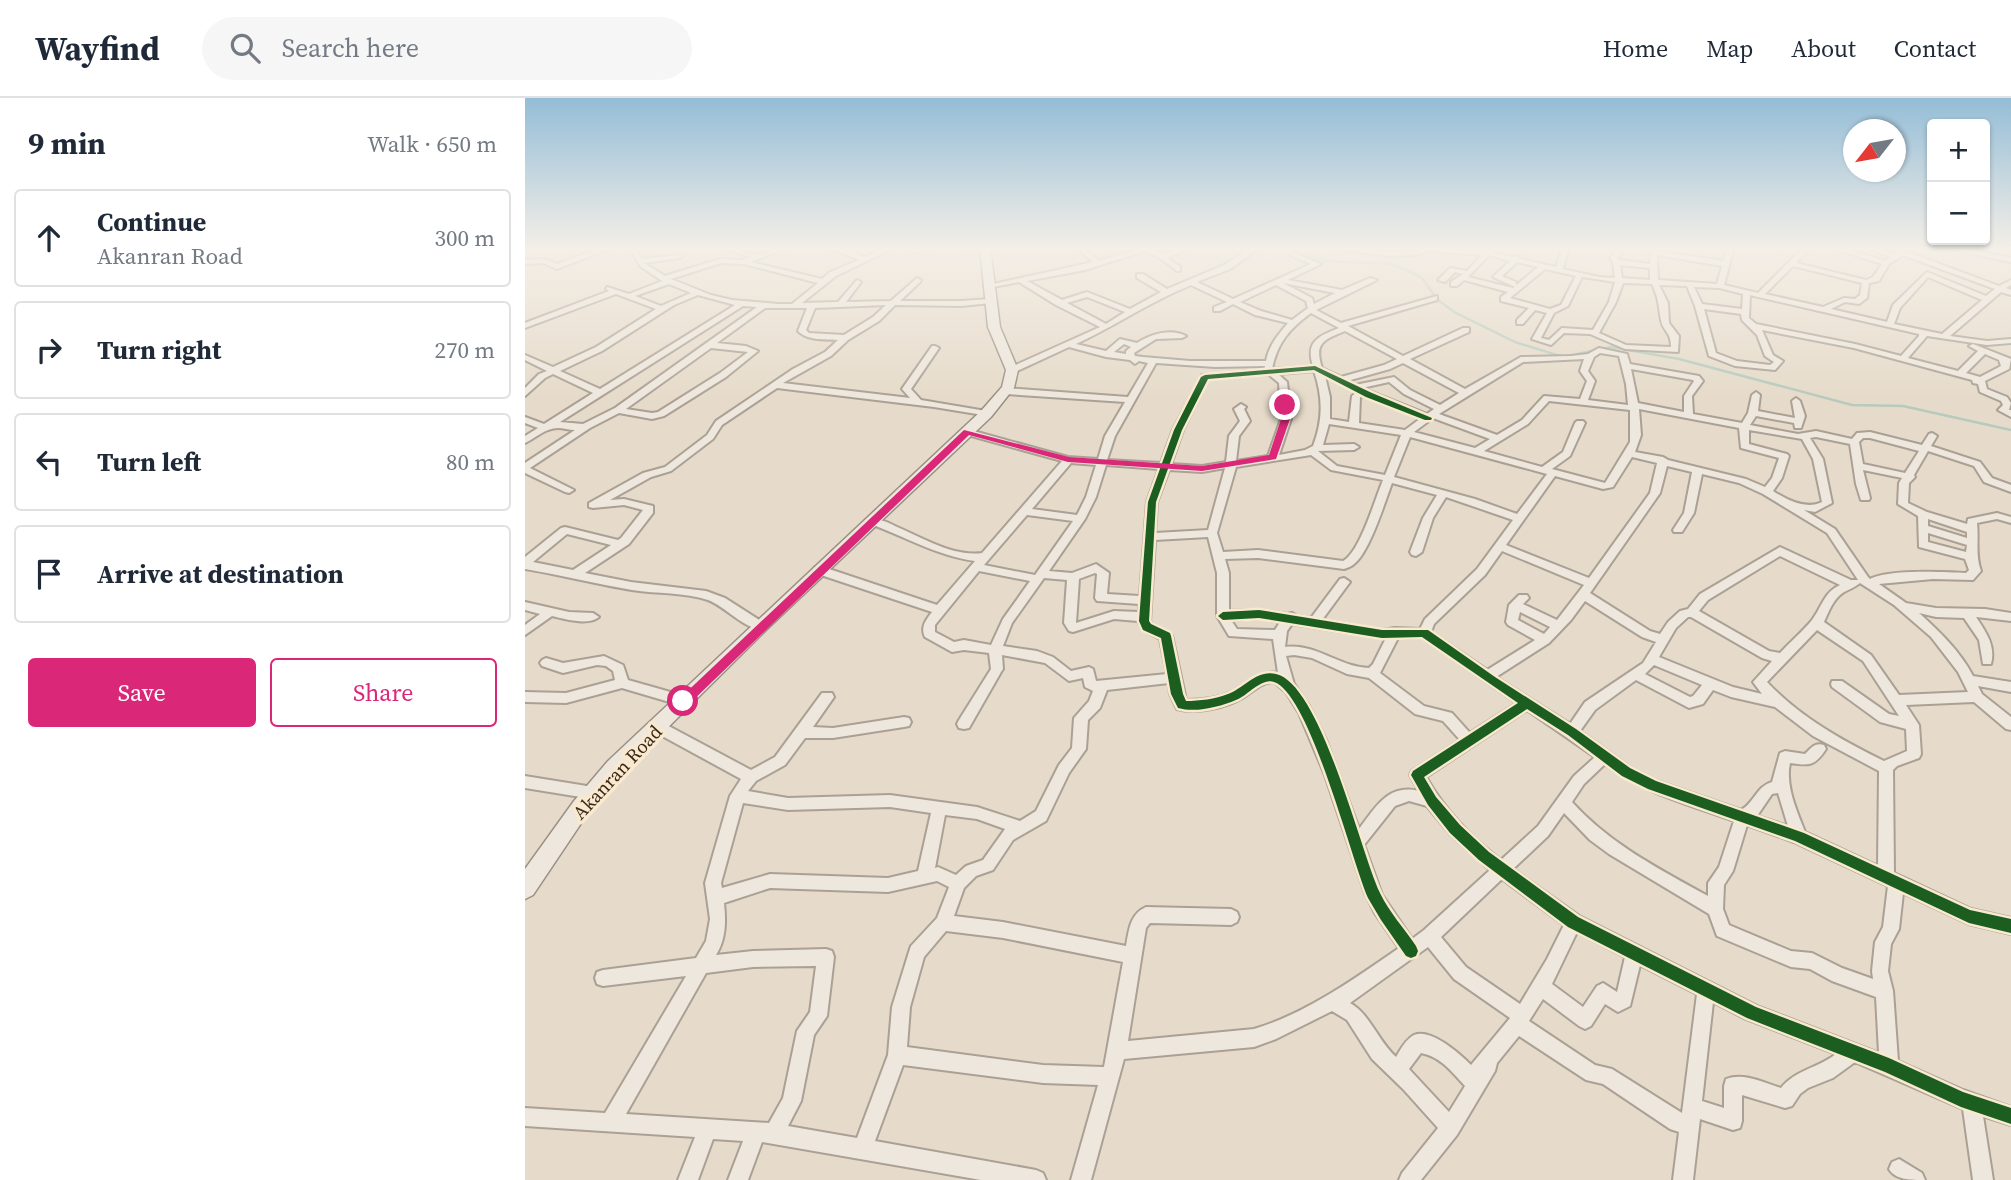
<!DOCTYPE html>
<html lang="en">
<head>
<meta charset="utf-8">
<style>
	:root { --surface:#fff; --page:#f6f6f7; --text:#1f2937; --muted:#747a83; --line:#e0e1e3; --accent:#db2777 }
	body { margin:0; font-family:"Source Serif 4",serif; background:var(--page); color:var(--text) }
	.controls { position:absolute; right:21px; top:21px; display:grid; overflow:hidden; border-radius:7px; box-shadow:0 2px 5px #0004 }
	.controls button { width:63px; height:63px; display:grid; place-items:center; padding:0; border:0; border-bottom:2px solid var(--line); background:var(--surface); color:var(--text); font:35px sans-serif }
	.compass { position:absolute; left:1318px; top:21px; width:63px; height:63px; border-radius:50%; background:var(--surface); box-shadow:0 2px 5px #0004; rotate:239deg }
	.stop { position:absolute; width:21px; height:21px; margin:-16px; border:5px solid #db2777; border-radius:50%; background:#fff }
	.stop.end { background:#db2777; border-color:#fff; box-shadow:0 2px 7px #0008 }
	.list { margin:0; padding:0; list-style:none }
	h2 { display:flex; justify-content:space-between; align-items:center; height:91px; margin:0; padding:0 28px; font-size:30px }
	h2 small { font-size:23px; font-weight:400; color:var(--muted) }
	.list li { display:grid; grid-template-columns:46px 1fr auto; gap:21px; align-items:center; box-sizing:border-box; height:98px; margin:0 14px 14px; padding:0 14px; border:2px solid var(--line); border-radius:7px }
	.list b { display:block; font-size:26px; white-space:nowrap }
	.list p { margin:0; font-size:23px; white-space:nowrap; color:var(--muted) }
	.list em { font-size:23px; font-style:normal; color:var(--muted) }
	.actions { display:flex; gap:14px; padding:21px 28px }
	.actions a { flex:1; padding:16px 0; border:2px solid var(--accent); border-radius:7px; text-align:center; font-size:24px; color:var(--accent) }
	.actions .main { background:var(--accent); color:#fff }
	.icon { flex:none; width:38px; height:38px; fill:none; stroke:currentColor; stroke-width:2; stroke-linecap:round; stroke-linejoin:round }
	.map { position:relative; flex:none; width:1486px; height:1082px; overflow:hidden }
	header { display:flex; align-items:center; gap:42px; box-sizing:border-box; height:98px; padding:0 35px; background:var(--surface); border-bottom:2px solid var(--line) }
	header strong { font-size:33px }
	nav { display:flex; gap:38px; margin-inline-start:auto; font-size:24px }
	.search { width:490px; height:63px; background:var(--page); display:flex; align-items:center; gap:18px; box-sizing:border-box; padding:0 24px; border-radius:38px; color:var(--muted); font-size:26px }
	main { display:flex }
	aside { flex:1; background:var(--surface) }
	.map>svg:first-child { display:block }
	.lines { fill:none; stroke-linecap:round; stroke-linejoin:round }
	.stream { stroke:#b6cabd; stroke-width:2.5 }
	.minor-casing { stroke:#aba094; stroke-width:4 }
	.secondary-casing { stroke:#9a8f83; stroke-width:3 }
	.minor { fill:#ede7dd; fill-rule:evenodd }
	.secondary { fill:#ede7dd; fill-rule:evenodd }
	.cycleway-casing { stroke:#f9e9ce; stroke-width:5 }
	.cycleway { fill:#1b5e20; fill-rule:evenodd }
	.route { fill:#db2777 }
	.labels { text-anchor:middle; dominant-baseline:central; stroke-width:7; stroke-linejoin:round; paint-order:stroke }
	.street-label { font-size:19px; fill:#3a281b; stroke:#f9e9ce }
</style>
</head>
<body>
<header>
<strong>Wayfind</strong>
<div class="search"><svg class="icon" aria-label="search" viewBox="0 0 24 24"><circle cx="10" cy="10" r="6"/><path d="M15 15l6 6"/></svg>Search here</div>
<nav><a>Home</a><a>Map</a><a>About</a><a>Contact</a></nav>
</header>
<main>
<aside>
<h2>9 min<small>Walk · 650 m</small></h2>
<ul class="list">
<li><svg class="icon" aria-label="ahead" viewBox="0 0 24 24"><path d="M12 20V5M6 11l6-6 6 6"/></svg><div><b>Continue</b><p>Akanran Road</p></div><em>300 m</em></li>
<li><svg class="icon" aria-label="right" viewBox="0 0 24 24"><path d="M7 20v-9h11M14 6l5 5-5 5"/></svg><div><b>Turn right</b></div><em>270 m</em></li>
<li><svg class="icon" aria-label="left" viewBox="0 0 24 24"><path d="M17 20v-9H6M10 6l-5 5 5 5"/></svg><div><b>Turn left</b></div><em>80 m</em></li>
<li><svg class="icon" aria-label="arrive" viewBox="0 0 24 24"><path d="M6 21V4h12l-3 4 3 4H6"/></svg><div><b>Arrive at destination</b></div></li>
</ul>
<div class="actions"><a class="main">Save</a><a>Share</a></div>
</aside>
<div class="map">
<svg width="1486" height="1082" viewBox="0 0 1486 1082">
	<rect width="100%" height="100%" fill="#e6dbca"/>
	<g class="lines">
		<path class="stream" d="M761,149L801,163L867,166L896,179L913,202L929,214L990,244L1038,259L1086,249L1154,261L1327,307L1378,308L1486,332"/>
		<defs>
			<path id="minor" d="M79,149H89L32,171L18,165L0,166V162L19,161L32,166Z
				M104,149H111L116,161L157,157L158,158L155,160L119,165L140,178L195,161L218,162L226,159L193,149C206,149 218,156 232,156C241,157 252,149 264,149L226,164L297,181L305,174L334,162L303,149H313L340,159L362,149H371L311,178L277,205L313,204L332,182L336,184L321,204L366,203L392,180L396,182L395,184L375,203H436L466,201L470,203L466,205L436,208L370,207L354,223L323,242L306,258L258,285L385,300L377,291L407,248H410L414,250L386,291L396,302L461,313L464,314V318L409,309L252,290L197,327L188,341L146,373L126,379L85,402L99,401L128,408V415L104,446L60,475L106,484L181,493L200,500L239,525L241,528L239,531C222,534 200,508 183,502C159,494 132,496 107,492C71,486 36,477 0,471V459L36,430L40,429L93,442L96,440L118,412L99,407L68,410L64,409V405L118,375L140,369L182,337L191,323L268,271L300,254L313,242C300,241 283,243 273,233L282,210H240L192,245L221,248L233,253L201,279L139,318L127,321L94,315L65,330L5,370L49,392L44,395L40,394L0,375V365L50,332C44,332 38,330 33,330C20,330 11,340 0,345V338L13,330L0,325V319L19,326L68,295L28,276L20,280L0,298V290L14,276L22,273L0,262V257L28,269L71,249L131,211L91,196L0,230V225L84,193L81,191L82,189L104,196L137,183L115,168ZM196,165L219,166L293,185L267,206H253L207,202L186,197L146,181ZM144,186L166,195L136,208L110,198ZM173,197L210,207L75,291L35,273L77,253L149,207ZM361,207L348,219L319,237L284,235L281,232L290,210ZM218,208L232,209L90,310L58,326L35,324ZM186,250L223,254L195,275L133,314L127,315L101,311ZM42,436L86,447L48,472L8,464Z
				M378,149H408L393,155Z
				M438,149H452L463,153L460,155Z
				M551,149H559L574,163L614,151L613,149H622L637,156L656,149H666L642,160L655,169V173H652L635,160L620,153L560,172L502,183L537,202L562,194L605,211L636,194L612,180V176H618L642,191L699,167L728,149H736L705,171L672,184L708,201L786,166L767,158L766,157L769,155L796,166L763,182L817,192L845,180L852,182L791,212L816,225L912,198V202L823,228L878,258L938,230H944V234L885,261L940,291L996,259L1046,258L1063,256L1074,250L1102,256L1105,266L1174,278L1178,283L1167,298L1168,316L1217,325L1223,315L1227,297L1231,294L1235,297L1233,313L1270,320L1267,303L1271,300L1275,303L1280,318L1276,330H1270L1269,325L1231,318L1225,327L1273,336L1291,333L1327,341L1332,335L1345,334L1397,347L1404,336L1407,335L1412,338L1406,348L1455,364L1467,380L1486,387V394L1459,384L1449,368L1403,353L1389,377L1390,379L1384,385L1383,405L1402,414L1442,426L1443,421L1472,415L1486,419V425L1472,421L1452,425C1454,442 1450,457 1456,473L1448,482L1408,481L1354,486L1381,505L1411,510L1460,511L1486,515V523L1451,519C1461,534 1471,548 1466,566H1458L1454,542L1439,520L1411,519L1394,515C1414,533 1435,553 1448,578L1486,584V594L1453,588L1457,596L1486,619V632L1481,631L1449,604L1381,607L1394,627L1396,656L1394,660L1372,668L1368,672L1369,775L1446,811L1486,820V836L1444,826L1378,795L1374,831L1366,846L1363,873L1368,893L1373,963L1438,992L1486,1009V1027L1458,1018L1468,1082H1448L1438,1011L1330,964L1308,980L1283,990L1275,996L1267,1008L1260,1010L1217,997V1023L1215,1030L1208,1032L1175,1021L1168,1082H1148L1154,1034L1145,1031L1078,986L1061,982L994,938L972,965L970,973L932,1037L896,1082H874L877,1075L913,1030L878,991L847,961L822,922L807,913L751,941L729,949L599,961L566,1082H546L573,987L518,985L378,967L350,1043L511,1072L518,1075L521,1082H456L237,1044L223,1082H203L218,1043L188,1041L173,1082H153L170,1039L0,1028V1010L80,1015L161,878L78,888L72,886L70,880L72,874L78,872L171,860L181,843L185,821L180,785L205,698L216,681L128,633L126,629L128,625L133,624L138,625L226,672L250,659L297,595H307L309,599L288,629L308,630L379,619L384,620L386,624L384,628L379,629L308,640H280L260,667L231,683L223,693L263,700L365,697L452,709L495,723L511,713L534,667L547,650L549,620L564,603L568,593L560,589L558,580L544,583L520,565L477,557L478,571L476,574L444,630L439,631L434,630L432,626L434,622L466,571L464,555L439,552L427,554L400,539C395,529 401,522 407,514L290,475L288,472L290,469H298L412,507L450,463C412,458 379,438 343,425L342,423L343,421C353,420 362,424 370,428C396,439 428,459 457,455L537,363L439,336V332H445L543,359L573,361L580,338L600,304L480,296L476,293L480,290L603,299L623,265L614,263L610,266L605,262L581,259L544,249L490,274H484V270L575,229L531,207L494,184L463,190L459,188L568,164ZM758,185L810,195L789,206L787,200ZM666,187L702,204L689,209V213H695L708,206L730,217L763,225C753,237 744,247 741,263H665L618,259L610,258L609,255L631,241L657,240L661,238C646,230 626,236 612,245L595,241L581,253L551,246C590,228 626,203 666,187ZM751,187L781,203L783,210L767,222L736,213L715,204ZM562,199L600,214L581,226L542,205ZM786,215L814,230C794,238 780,243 788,268L747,271C752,245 765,230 786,215ZM820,233L872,261L859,267L816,279L797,270C789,245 798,242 820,233ZM599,246L606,249L601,253V256L589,254ZM1075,255L1094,258L1101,286L1103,307L1063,302L1070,283L1063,273L1069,259ZM1059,261L1055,273L1062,283L1055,301L1019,298L997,322L972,337L914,316L998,264ZM631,265L690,269L740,268L739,272L677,277L648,332L636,365L582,362L590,338ZM878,265L934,295L915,307L885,292L869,279L830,287L822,283L865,271ZM1106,271L1168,282L1169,283L1159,298V314L1113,305ZM789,273C798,299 798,322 788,348L780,352L754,357L766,321L762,284L753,276ZM743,276L754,285L756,321L743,358L711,363L714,338L725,323L719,311L721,309L716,306L709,311L715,323L704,338L701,364L677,368L646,366L658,332L683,281ZM800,278L832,294L827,298L824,324L805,321V299ZM864,284L879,296L909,311L902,316L837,290ZM839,298L841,299L896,320L880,332L834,325L835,299ZM1024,303L1105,312V344L1080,385L1027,371L1045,358L1060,325L1058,323H1052L1050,325L1038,354L1017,369L959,353L1003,326ZM1114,311L1214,330L1216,350L1254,360L1247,380L1240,389L1221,381L1143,362L1138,359L1110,354L1116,337ZM908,320L965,341L950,350L889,334ZM804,326L876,337L860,377L812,368L793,353L829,352L834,349L829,346L798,347ZM1224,332L1277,341L1288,361L1297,404C1281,412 1262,402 1248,393L1257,380L1264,358L1262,356L1224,346ZM885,339L1022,376L992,416L950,401L869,379ZM1291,339L1325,346L1331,386L1336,402H1344L1345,400L1338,372L1377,380L1374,385L1373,406L1393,418L1394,449L1440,461L1444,472L1441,475C1419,474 1363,471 1345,481L1343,479L1310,431L1279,412L1290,414L1307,405L1298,361L1285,340ZM1338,340H1345L1394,353L1380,375L1338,366L1334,344ZM786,357L806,372L858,382C850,401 835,454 818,463L733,452L698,454L692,435L711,369ZM1107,359L1132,365L1125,395L1064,480L981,447L1030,378L1078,391L1088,389ZM546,365L571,367L561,399L552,417L507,411ZM581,367L634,371L622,404L615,498L582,496L584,475L571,466L547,475L524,473L560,421L571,399ZM1142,368L1167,374L1159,415L1148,432L1149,434H1157L1169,415L1177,376L1214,385L1238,396L1302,435L1335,485L1369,507L1406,539L1433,574L1443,594L1374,597L1346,557L1299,524C1304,513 1308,501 1319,494C1325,491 1330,489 1335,485L1333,482H1326L1255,449L1175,496L1163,511L1155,513L1143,524L1135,536L1125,533L1065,495L1135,395ZM700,370L683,432L630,435L632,404L644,372L677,374ZM867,385L912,397L898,420L885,454L887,457L891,458L897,454L908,420L921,399L988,422L952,471L900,521L895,531L870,530L857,532L797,522L825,484L819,480L815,481L786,520L772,518L767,515L762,516L734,512L704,513V475L700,461L733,460L819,471C822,470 827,468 829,466C844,455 860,404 867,385ZM502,417L548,423L510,477L459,467ZM1403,421L1442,434V440L1403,428ZM1403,435L1442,447L1441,454L1403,444ZM683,439L692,475V518L704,538L748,541L753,575C733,572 723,586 706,594C693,600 676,602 661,602L647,538L645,535L627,526L625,523L630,442ZM977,453L1059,487L1032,522L998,506L1004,500L1002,497H994L984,507L981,524L983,527L1010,542L962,572L906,534L909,526L960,477ZM1255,458L1315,487C1299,494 1297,509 1287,522C1278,533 1265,544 1255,555L1244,553L1174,513L1183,502ZM454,473L505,483L478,521L466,547L439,542L429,544L410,534V527ZM570,475L572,476L570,500L572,503L614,506V514L589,513L551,525L554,481ZM519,480L542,482L539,525L544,533L548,534L589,521L613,523L618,532L635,541L642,576L571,583L568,571L564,569L546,573L528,559L512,553L478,548L487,525ZM1060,503L1117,539L1131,544L1118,565L1060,604L1045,626L971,579L1024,545L1046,522ZM995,514L1025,529L1019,536L993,522ZM1163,519H1166L1237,560L1247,563L1228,584L1237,596L1208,589L1134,559L1151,530ZM734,520L755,524L750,532L712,531L706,522ZM767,526L857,540H861L848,566L844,570C814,569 791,545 760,549L762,533ZM1292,532L1338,563L1374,618L1364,616L1317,583H1307L1306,586L1307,589L1355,624L1381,631L1382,653L1359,663C1316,642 1275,619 1242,584ZM897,539L992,605L945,635L927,615L899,608L855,575L873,540ZM769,557L787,560L822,576L844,580L890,616L918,623L935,642L887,673L885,677L894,693C863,685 850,710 834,731L801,642L784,608L769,586L761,558ZM1129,567L1177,587L1168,598L1165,599L1120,576ZM1111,582L1164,610L1178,606L1188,592L1206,599L1250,609L1288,638L1354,673L1353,768L1280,734C1272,713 1260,688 1265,665C1284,668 1290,668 1301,651L1299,647C1290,644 1286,650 1280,656L1260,653L1255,655L1247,684C1232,688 1229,705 1216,712L1132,683L1106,670L1055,633L1070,612ZM749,584L761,594L774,615L800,677L840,795L850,815L874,850C829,881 782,915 729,931L603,943L621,830L625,825L706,827L712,824L714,819L712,814L706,811L621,809C605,816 604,832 601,848L478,824L429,818L439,790L451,778L468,772L488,742L521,723L544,675L561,651L563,622L575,610L582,592L644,585L645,596L652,611C672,616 701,610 719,599C729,593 736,584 749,584ZM1002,612L1070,659L1049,678L1013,728L976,762C945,739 920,712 901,679ZM1080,666C1118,695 1165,707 1209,723L1194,769L1183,785V798C1134,771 1085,746 1047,704L1059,686ZM1253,695L1263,728L1232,718L1247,696ZM884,703L902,708L925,736L965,772L899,832L887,841L857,797L839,747L870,708ZM218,705L263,712L365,709L406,715L393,773L363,780L245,776L197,790L196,785ZM1039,715L1065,742L1084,756L1184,816L1192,838L1266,869L1285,871L1307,883L1351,899L1354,955L1232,908L1054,818L988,771L1023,738ZM420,717L452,721L480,731L458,762L441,768L431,777L413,769L410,770ZM1222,727L1269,744L1363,788L1358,829L1350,844L1347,873L1348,881L1317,870L1287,855L1266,853L1204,827L1198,811L1199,787L1208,773ZM977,781L1039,827L1022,861L995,906L941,869L916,839ZM412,783L424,789L412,820L386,848L384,854L367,909L363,957L332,1040L263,1028L276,1003L289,937L302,918L309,859L307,853L301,851L228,853L191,857C201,841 201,823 199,805L245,790L363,794ZM421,833L478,840L598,864L579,969L518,967L382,949L385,909L399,859ZM1052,834L1100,859L1092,894L1078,885L1072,888L1058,909L1027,886ZM903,849L929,881L985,920L946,967C935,956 906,930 889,937C881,941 875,952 871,959C853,943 845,916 825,905ZM1115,867L1172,896L1157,1015L1087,971L1070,967L1004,923L1018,901L1054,928L1060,931L1066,928L1080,906L1093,914L1105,908ZM291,868L285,914L272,933L258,1000L244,1025L101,1016L181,875L228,869ZM1188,904L1221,921L1311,956C1293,970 1270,972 1256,990C1239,985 1219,974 1201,981L1199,988V1010L1177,1003ZM896,955C916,959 927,974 940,988L924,1014L884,971Z
				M800,149H823L862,154L890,153L903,149L959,153L961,149H967L966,154L989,159L992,158L995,161L1031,169L1038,149H1044L1038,171L1074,179L1090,180L1088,164L1085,160L1090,155L1089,149H1096L1097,155L1092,160L1094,162L1125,166L1126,156L1124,154L1126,149H1132V153L1198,163L1203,149H1209L1199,187L1233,195L1279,149H1286L1271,165L1341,182L1348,179L1357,166L1303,149H1314L1360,163L1365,159L1348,152V150L1370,156L1373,153L1372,149H1379L1380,153L1474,188L1486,182V187L1481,190L1486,192V197L1476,194L1425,238L1462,243L1486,241V245L1462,247L1402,238L1383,260L1433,273L1453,253L1444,248L1448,246L1486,261L1484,271L1460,283L1462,291L1482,299L1486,305L1484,312H1486V319L1473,312L1478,307L1476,303L1455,294L1453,286L1448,285L1447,282L1329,250L1237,232L1248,257L1258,263L1250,272L1210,268L1184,258L1170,208L1162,188L1134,187L1143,205L1144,225L1154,238L1153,254L1100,251L1065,236L1039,235L1026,247L1007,241L1022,215L1010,212L998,226H992V222L1004,210L976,203V199L983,194L939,182L932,188H926V184L938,176L930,174L920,184L913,182L925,170L942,173L957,157L904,153L890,157L862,158ZM964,157L985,163L968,179L988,188H991V184L977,178L992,164L1013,169L988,190L943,179ZM1132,157L1197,168L1192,186L1133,182ZM1378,157L1470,191L1461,198L1402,174L1368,207L1362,224L1306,211L1320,204L1334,206L1342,200L1344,185L1354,183L1364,166ZM1095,167L1125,170V182L1097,180ZM1268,168L1337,185L1335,197L1330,201L1319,200L1298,209L1240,196ZM1020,171L1051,178L1036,207L1025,211L985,200ZM1057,179L1090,184L1084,204L1068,232L1037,230L1024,242L1016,240L1029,215L1043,208ZM1403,179L1457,202L1417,236L1369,226L1375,210ZM1098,185L1127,186C1134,202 1133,205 1136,222C1138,234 1146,233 1146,249L1101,247L1074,235L1091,204ZM1169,189L1195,190L1218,196L1217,211L1177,206ZM1225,197L1394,236V238L1376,258L1330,246L1231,226L1224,220ZM1179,211L1216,216L1217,222L1232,237L1240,258L1249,264L1245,267L1212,263L1191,255ZM1460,256L1474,262L1476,268L1455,279L1441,275Z
				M1415,149H1430L1486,160V164Z
				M0,504L44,514L68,515L74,519C63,528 40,521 27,518L0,537V527L15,516L0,512Z
				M79,558L98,567L103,582L163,599L165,603L163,607L158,608L97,590L41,605L0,604V594L41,595L90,582L88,573L81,568L72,567L38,575L17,568L15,565L17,562L21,560L38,565Z
				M0,678L68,689L73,691L75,695L73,699L68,701L0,690Z
				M1374,1061L1397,1075L1400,1082C1386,1082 1370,1082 1364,1071L1367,1064Z"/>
			<path id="secondary" d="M455,149H465L475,229L493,272L489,290L466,319L241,532L97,675L63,715L8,797L0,801V771L49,703L83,663L456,313L477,289L481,272L463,229Z"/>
		</defs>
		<use href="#minor" class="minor-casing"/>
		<use href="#secondary" class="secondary-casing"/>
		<use href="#minor" class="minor"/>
		<use href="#secondary" class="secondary"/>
		<defs>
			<path id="cycleway" d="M790,268L847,295L907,320L906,322H900L841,299L789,272L683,281L657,332L631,404L624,523L626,526L645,535L646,538L658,596L661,603C675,603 690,601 703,596C719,590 732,571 751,576C796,586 835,753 855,795C864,814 879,830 891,848L893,853L891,858L886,860L881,858L856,822L843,800C826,761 785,596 749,584C737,579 722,598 711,602C694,609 671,615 653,610L646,596L636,540L618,532L614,523L623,404L649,332L676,279L680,277Z
				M734,512L857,532H903L970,579L1051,631L1105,670L1131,683L1279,735L1445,812L1486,821V835L1444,825L1270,743L1123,691L1097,678L1043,637L1002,611L899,679L911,699L935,727L964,754L1053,819L1231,909L1364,960L1438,994L1486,1010V1026L1436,1009L1360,974L1222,920L1043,829L954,762L925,735L903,707L886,677L888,673L993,605L897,539L857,540L734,520L698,522L693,518L698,514Z"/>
		</defs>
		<use href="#cycleway" class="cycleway-casing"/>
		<use href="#cycleway" class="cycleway"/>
	</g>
	<linearGradient id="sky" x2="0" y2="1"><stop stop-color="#94bdd7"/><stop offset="0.5" stop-color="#f4efe7"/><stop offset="1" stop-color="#f4efe7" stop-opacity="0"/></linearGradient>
	<rect width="1486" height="301" fill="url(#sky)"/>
	<path class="route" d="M760,305L764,307L765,321L751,361L677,373L543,364L444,337L163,607L158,608L152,603L439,332L544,359L677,368L744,357L756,321V307Z"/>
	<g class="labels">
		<g class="street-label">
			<text transform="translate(92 674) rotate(-47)">Akanran Road</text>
		</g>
	</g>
</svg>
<div class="controls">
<button>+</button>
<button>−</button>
</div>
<svg class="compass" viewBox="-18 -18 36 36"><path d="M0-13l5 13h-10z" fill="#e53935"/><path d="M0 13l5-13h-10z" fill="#747a83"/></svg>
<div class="stop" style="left:158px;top:603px"></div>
<div class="stop end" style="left:760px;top:307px"></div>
</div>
</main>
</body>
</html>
